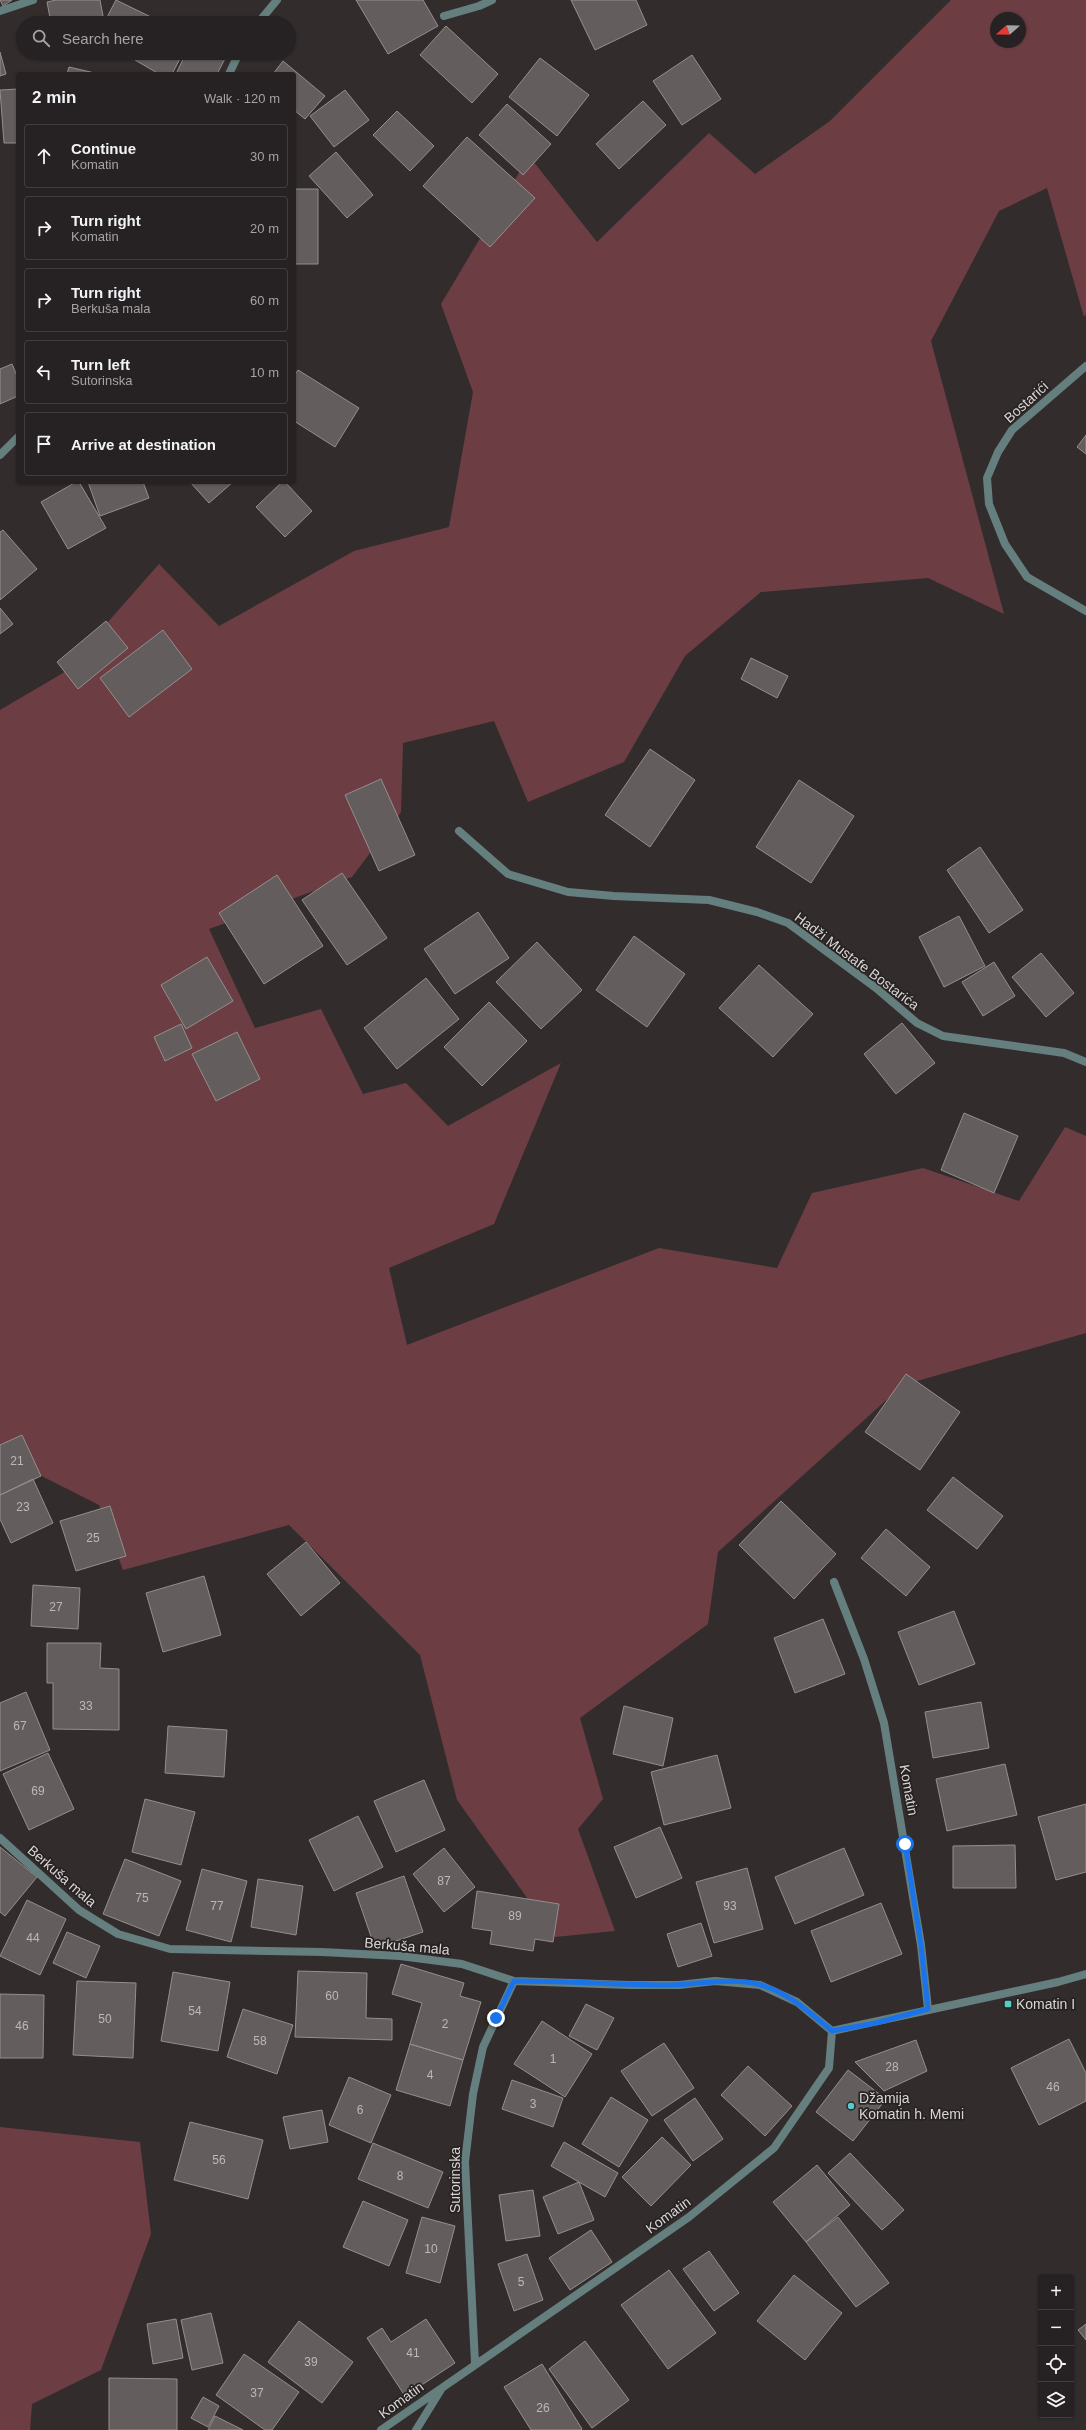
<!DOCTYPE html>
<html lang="en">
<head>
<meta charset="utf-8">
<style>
	:root { --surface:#262122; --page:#2e292a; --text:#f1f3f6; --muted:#a4a3a5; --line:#423e40 }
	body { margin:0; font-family:Arial,sans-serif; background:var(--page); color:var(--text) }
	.controls { position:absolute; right:12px; bottom:12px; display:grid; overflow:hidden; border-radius:4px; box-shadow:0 1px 3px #0004 }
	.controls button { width:36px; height:36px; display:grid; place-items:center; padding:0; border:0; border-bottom:1px solid var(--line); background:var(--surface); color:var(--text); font:20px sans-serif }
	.compass { position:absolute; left:990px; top:12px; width:36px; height:36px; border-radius:50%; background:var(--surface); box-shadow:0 1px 3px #0004; rotate:250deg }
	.stop { position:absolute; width:12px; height:12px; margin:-9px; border:3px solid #1a73e8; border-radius:50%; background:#fff }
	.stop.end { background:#1a73e8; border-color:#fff; box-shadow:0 1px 4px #0008 }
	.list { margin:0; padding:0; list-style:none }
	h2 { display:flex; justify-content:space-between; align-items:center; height:52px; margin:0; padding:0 16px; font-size:17px }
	h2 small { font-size:13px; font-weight:400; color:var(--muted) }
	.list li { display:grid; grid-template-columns:26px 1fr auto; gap:12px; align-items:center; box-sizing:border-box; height:64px; margin:0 8px 8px; padding:0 8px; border:1px solid var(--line); border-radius:4px }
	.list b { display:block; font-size:15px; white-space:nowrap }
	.list p { margin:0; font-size:13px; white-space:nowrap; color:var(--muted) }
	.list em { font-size:13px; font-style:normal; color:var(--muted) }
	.icon { flex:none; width:22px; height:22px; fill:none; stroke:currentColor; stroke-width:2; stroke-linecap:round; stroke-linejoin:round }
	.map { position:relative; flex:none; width:1086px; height:2430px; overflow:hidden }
	.search { position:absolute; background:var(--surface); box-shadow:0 1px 3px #0004; left:16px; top:16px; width:280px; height:44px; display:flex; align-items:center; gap:10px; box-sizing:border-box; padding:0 14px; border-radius:22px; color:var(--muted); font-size:15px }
	.panel { position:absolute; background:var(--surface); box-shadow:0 1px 3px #0004; left:16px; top:72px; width:280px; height:412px; border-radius:4px }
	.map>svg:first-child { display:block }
	.green { fill:#6c3e44; fill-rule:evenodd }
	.building { fill:#645d5e; stroke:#958e8e }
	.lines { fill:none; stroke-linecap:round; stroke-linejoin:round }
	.service { stroke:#647f7e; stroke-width:8 }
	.minor { stroke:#647f7e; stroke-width:8 }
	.route { stroke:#1a73e8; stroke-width:5 }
	.poi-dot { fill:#53cdca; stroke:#282323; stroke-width:1.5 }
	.labels { text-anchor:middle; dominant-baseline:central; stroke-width:3.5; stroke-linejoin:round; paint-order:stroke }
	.number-label { font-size:12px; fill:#bcb8b8 }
	.street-label { font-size:14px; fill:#dad6d6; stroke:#282323 }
	.poi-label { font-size:14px; fill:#dad6d6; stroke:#282323; text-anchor:start }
</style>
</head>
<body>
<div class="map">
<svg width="1086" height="2430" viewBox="0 0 1086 2430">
	<rect width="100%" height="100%" fill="#322c2d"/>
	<path class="green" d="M951,0H1086V314L1084,317L1047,188L999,211L931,341L1004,614L928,578L761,592L685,656L624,762L528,802L494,721L403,743L401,812L352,877L209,929L255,1028L321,1009L363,1094L406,1083L448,1126L561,1063L494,1224L389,1268L407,1345L659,1248L777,1268L812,1193L923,1168L1019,1201L1065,1127L1086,1136V1333L903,1385L718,1552L708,1624L580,1718L603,1799L578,1829L615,1931L555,1937L457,1800L420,1655L289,1525L123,1570L99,1505L0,1455V710L63,673L159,564L219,626L354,551L449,527L473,392L441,304L529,156L597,242L709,133L755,174L830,121ZM996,18H1020V42H996Z
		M0,2127L140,2142L151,2234L101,2370L32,2404L30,2430H0Z"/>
	<path class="building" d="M0,0H12L3,6Z
		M56,0H100L103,16L71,23H51L47,2Z
		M116,0L155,19L153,23H104Z
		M356,0H423L438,26L388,54Z
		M571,0H636L647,25L595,50Z
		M446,26L498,74L472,103L420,55Z
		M0,52L6,74L0,76Z
		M27,53H73V58Z
		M120,53H137L133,60Z
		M139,53H183L172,74H159L135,60Z
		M186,53H224L227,55L217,74H176Z
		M692,55L721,99L682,125L653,81Z
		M540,58L589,95L557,136L509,97Z
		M283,61L325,96L305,119L294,110V74H273Z
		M69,67L99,74H67Z
		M18,89V143H4L0,90Z
		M345,90L369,120L334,147L310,116Z
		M643,101L666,125L619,169L596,144Z
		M507,104L551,144L523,175L479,135Z
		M397,111L434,146L410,171L373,135Z
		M467,137L535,198L490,247L423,186Z
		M336,152L373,195L347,218L309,176Z
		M294,189H318V264H294Z
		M12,364L18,378V396L0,404V369Z
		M298,370L359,408L335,447L294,421V376Z
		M1086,435V454L1077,447Z
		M76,482H79L106,528L68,549L41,502Z
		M88,482H143L149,498L100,516Z
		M190,482H233L209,503Z
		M282,482H285L312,511L285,537L256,507Z
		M3,530L37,569L0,600V532Z
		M0,608L13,624L0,634Z
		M106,621L128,648L78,689L57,662Z
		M163,630L192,669L129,717L100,678Z
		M751,658L788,676L777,698L741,679Z
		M650,749L695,780L650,847L605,815Z
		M381,779L415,855L379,871L345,795Z
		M799,780L854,816L811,883L756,847Z
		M980,847L1023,910L989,933L947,870Z
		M342,873L387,938L347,965L302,900Z
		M277,875L323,946L264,984L219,913Z
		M478,912L509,958L455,994L424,949Z
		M959,916L985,966L944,987L919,937Z
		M634,936L685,974L647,1027L596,990Z
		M537,942L582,990L541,1029L496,982Z
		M1041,953L1074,993L1046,1017L1012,977Z
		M207,957L233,1001L186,1029L161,985Z
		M994,962L1015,996L983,1016L962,982Z
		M759,965L813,1014L773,1057L719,1008Z
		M426,978L459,1019L397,1069L364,1028Z
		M489,1002L527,1041L482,1086L444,1047Z
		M902,1023L935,1063L896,1094L864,1054Z
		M181,1024L192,1048L165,1061L154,1037Z
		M237,1032L260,1079L216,1101L192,1054Z
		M964,1113L1018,1136L994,1193L941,1170Z
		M906,1374L960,1412L920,1470L865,1432Z
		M22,1435L41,1476L0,1495V1445Z
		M953,1477L1003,1516L977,1549L927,1510Z
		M33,1479L53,1523L11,1543L0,1519V1495Z
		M781,1501L836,1554L794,1599L739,1545Z
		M110,1506L126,1556L76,1571L60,1521Z
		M886,1529L930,1567L906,1596L861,1558Z
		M306,1542L340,1583L301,1616L267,1574Z
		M204,1576L221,1635L163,1652L146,1593Z
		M33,1585L80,1588L78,1629L31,1626Z
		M954,1611L975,1664L919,1685L898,1632Z
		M823,1619L845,1674L795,1693L774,1638Z
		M47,1643H101L100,1668L119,1669V1730L53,1729V1683H47Z
		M26,1692L50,1750L0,1771V1703Z
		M981,1702L989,1748L933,1758L925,1712Z
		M624,1706L673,1718L663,1766L613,1754Z
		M168,1726L227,1730L224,1777L165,1773Z
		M48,1753L74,1809L29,1830L3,1774Z
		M717,1755L731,1808L664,1825L651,1772Z
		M1005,1764L1017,1815L947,1831L936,1779Z
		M424,1780L445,1830L396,1852L374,1801Z
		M145,1799L195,1812L181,1865L132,1852Z
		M1086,1804V1872L1056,1880L1038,1817Z
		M358,1816L383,1867L334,1891L309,1840Z
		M660,1827L682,1878L636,1898L614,1847Z
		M1015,1845L1016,1888H953V1846Z
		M0,1847L37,1877L5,1916L0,1912Z
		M444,1848L475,1887L444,1912L413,1874Z
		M844,1848L864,1895L795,1924L775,1877Z
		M125,1859L181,1881L159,1936L103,1914Z
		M747,1868L763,1929L714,1943L696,1882Z
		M202,1869L247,1881L231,1942L186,1930Z
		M404,1876L423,1932L375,1948L356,1893Z
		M258,1879L303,1886L296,1935L251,1927Z
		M477,1891L559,1904L553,1942L535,1939L533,1951L490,1944L492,1931L472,1928Z
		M27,1900L66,1919L40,1975L0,1956Z
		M881,1903L902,1954L831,1982L811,1931Z
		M701,1923L712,1956L678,1967L667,1934Z
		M67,1932L100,1946L86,1978L53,1963Z
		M401,1964L464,1983L460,1996L481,2002L463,2060L410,2044L422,2003L392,1994Z
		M298,1971L367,1973L366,2018L392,2019V2040L295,2037Z
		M173,1972L230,1982L218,2051L161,2041Z
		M77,1981L136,1983L133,2058L73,2055Z
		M0,1994L44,1995L43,2058H0Z
		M586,2004L614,2018L597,2050L569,2036Z
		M243,2009L293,2025L277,2074L227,2057Z
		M542,2021L592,2054L565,2097L514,2064Z
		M1069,2039L1086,2073V2101L1039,2125L1011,2068Z
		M916,2040L927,2071L884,2091L855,2062Z
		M664,2043L694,2088L652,2116L621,2071Z
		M410,2044L463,2060L450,2106L396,2090Z
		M748,2066L792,2106L765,2136L721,2095Z
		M848,2070L886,2099L853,2141L816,2112Z
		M349,2077L391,2095L371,2143L329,2125Z
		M512,2080L563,2098L553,2127L502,2109Z
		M611,2097L648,2120L619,2167L582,2144Z
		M695,2098L723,2139L693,2161L664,2120Z
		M322,2110L328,2142L290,2149L283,2117Z
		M190,2122L263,2140L248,2199L174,2180Z
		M662,2137L691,2165L651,2206L622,2177Z
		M564,2142L618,2173L605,2197L551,2166Z
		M373,2143L443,2172L428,2208L358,2179Z
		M850,2153L904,2210L882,2230L828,2173Z
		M817,2165L850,2205L806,2242L773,2202Z
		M579,2182L594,2220L558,2234L543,2197Z
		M533,2190L540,2236L506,2241L499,2195Z
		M363,2201L408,2220L389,2266L343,2247Z
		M422,2217L455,2226L440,2283L406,2273Z
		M838,2217L889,2283L856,2307L806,2242Z
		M591,2230L612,2262L570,2290L549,2258Z
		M709,2251L739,2293L714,2311L683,2269Z
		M527,2254L543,2300L514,2311L498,2264Z
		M669,2270L716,2333L668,2369L621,2305Z
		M794,2275L842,2313L805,2360L757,2321Z
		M211,2313L223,2363L192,2370L181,2320Z
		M176,2319L183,2358L153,2364L147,2324Z
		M426,2319L455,2363L405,2396L367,2338L382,2328L391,2342Z
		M299,2321L353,2362L322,2403L268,2362Z
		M1086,2324V2340L1078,2330Z
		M585,2341L629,2400L592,2428L549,2369Z
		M244,2354L299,2392L272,2430H265L216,2395Z
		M542,2364L582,2429L581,2430H531L504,2387Z
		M109,2378L177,2379V2430H109Z
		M203,2397L219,2406L208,2427L191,2418Z
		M215,2416L243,2430H208Z"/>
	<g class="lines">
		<path class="service" d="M0,11L33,0"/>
		<path class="minor" d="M444,16L479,6L492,0
			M258,23L277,0
			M229,74L239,53
			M1086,366L1012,430L998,452L987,478L989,504L1005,544L1027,577L1086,611
			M0,455L18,437
			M459,831L508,874L568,892L614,896L709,900L757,912L788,923L876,988L917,1023L943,1036L1064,1053L1086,1062
			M834,1582L864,1659L884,1723L921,1945L928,2009
			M0,1838L79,1910L118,1934L170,1949L322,1952L400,1956L462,1964L514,1981L629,1985H679L715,1981L760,1985L797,2002L832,2031
			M832,2031L1058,1982L1086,1974
			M475,2363L465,2162L473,2094L483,2047L514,1981
			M381,2430L689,2217L774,2148L829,2068L832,2031
			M416,2430L442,2388"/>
	</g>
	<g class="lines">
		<path class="route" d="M496,2018L514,1981C567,1981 620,1985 673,1985C699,1984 735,1977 761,1985C789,1993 810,2013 832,2031L876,2023L928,2009L921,1945L905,1844"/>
	</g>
	<g class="poi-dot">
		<rect x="1004" y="2000" width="8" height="8" rx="2"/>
		<circle cx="851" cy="2106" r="4"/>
	</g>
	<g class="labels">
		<g class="number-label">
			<text x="17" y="1461">21</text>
			<text x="23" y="1507">23</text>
			<text x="93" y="1538">25</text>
			<text x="56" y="1607">27</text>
			<text x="86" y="1706">33</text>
			<text x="20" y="1726">67</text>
			<text x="38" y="1791">69</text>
			<text x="444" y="1881">87</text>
			<text x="142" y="1898">75</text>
			<text x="217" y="1906">77</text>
			<text x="730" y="1906">93</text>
			<text x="515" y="1916">89</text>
			<text x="33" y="1938">44</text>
			<text x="332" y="1996">60</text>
			<text x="195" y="2011">54</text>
			<text x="105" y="2019">50</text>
			<text x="445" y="2024">2</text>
			<text x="22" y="2026">46</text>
			<text x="260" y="2041">58</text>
			<text x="553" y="2059">1</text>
			<text x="892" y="2067">28</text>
			<text x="430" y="2075">4</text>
			<text x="1053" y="2087">46</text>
			<text x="533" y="2104">3</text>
			<text x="360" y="2110">6</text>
			<text x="219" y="2160">56</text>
			<text x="400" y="2176">8</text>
			<text x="431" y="2249">10</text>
			<text x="521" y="2282">5</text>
			<text x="413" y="2353">41</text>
			<text x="311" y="2362">39</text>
			<text x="257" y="2393">37</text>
			<text x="543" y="2408">26</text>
		</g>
		<g class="street-label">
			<text transform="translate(1026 402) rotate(-42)">Bostarići</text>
			<text transform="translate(857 961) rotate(37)">Hadži Mustafe Bostarića</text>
			<text transform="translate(909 1790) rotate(80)">Komatin</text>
			<text transform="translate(62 1876) rotate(41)">Berkuša mala</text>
			<text transform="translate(407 1946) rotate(5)">Berkuša mala</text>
			<text transform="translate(455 2180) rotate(-90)">Sutorinska</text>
			<text transform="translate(668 2215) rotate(-36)">Komatin</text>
			<text transform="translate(401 2400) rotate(-36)">Komatin</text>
		</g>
		<g class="poi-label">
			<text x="1016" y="2004">Komatin I</text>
			<text x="859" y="2098">Džamija<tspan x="859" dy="16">Komatin h. Memi</tspan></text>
		</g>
	</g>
</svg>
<div class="controls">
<button>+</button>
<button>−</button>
<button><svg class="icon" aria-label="locate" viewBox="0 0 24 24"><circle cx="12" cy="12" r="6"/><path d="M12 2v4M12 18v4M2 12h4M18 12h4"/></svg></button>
<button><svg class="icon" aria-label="layers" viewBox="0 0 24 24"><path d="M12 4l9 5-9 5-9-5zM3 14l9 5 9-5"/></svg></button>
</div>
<svg class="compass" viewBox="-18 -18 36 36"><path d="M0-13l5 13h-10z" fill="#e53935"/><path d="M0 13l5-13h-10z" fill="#a4a3a5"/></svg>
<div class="stop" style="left:905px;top:1844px"></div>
<div class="stop end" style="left:496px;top:2018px"></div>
<div class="search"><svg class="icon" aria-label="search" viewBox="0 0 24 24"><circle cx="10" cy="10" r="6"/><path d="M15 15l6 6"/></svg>Search here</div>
<section class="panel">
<h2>2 min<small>Walk · 120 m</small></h2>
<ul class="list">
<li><svg class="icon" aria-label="ahead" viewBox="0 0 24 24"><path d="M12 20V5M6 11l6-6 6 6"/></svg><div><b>Continue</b><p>Komatin</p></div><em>30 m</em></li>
<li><svg class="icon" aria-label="right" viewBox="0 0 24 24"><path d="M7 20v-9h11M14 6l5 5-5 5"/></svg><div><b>Turn right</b><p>Komatin</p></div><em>20 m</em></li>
<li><svg class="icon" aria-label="right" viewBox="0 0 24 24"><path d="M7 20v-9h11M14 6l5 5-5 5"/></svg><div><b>Turn right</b><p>Berkuša mala</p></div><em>60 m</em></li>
<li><svg class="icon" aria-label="left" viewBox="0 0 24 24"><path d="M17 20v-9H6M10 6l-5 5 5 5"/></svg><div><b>Turn left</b><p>Sutorinska</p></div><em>10 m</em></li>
<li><svg class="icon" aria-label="arrive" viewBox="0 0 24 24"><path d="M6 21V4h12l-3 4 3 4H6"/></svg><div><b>Arrive at destination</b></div></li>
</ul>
</section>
</div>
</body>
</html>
